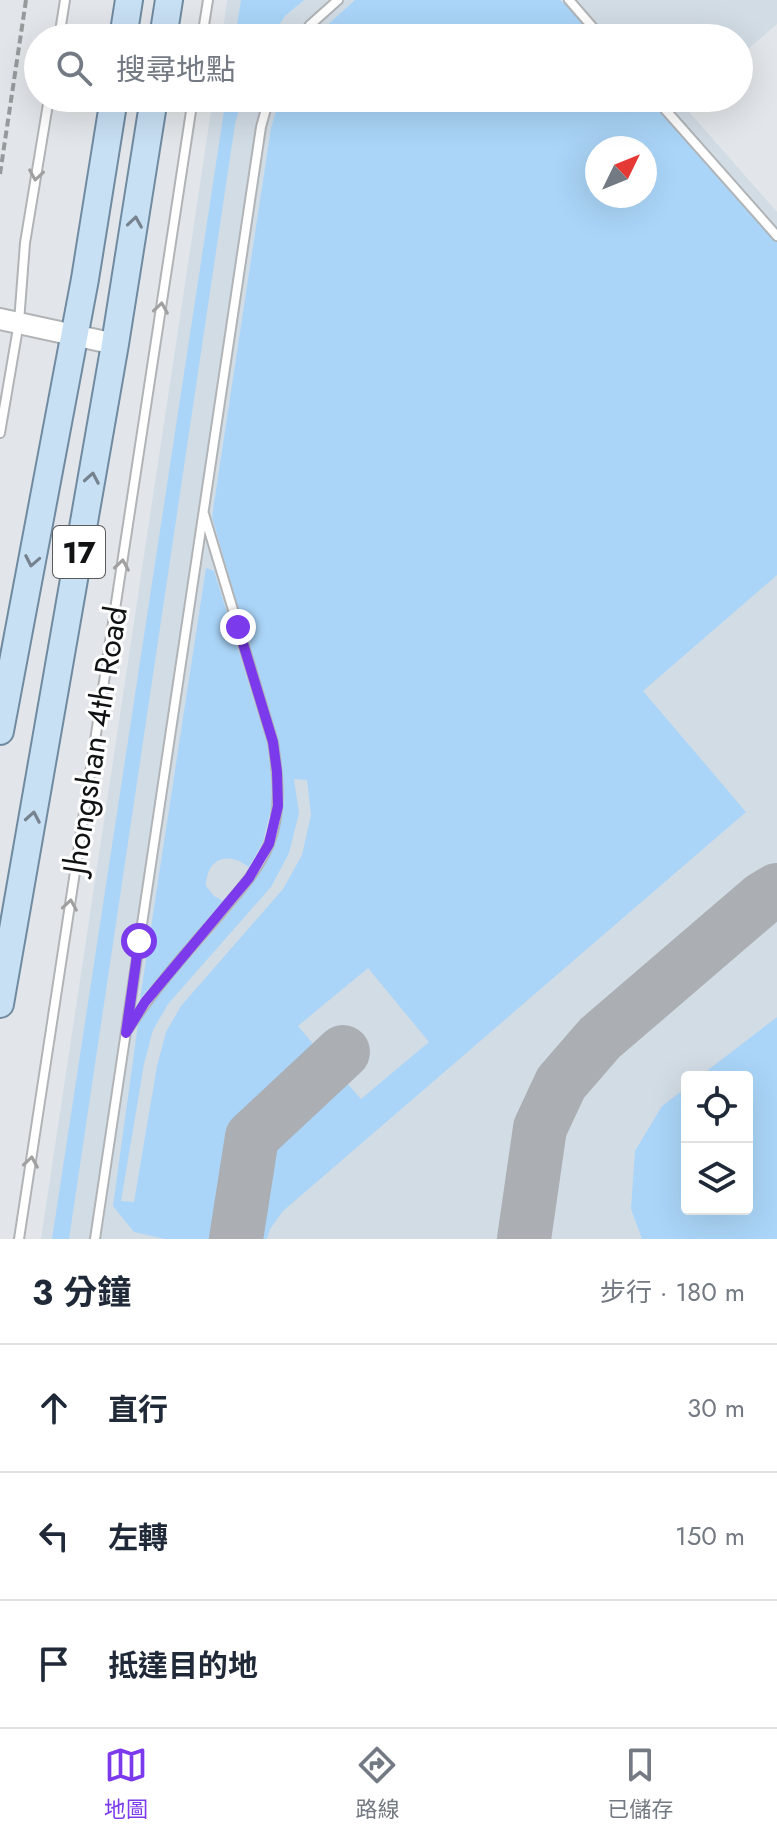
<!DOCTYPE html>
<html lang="zh-TW">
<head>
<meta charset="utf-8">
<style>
	:root { --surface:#fff; --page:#f6f6f7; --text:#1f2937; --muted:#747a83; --line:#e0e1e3; --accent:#7c3aed }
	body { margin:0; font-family:Jost,"Noto Sans TC",sans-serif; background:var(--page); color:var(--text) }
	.controls { position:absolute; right:24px; bottom:24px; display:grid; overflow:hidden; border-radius:8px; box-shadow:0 8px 32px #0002 }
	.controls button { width:72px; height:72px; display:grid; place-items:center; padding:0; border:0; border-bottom:2px solid var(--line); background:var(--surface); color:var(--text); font:40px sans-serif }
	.compass { position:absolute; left:585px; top:136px; width:72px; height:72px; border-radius:50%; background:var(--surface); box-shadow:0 8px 32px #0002; rotate:47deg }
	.stop { position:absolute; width:24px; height:24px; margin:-18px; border:6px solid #7c3aed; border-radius:50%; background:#fff }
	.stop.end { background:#7c3aed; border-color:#fff; box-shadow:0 2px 8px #0008 }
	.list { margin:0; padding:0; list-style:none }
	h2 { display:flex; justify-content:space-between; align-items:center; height:104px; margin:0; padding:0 32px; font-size:34px }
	h2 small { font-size:26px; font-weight:400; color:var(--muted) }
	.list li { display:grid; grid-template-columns:52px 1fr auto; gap:24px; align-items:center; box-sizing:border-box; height:128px; padding:0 32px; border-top:2px solid var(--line) }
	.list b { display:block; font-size:30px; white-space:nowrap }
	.list em { font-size:26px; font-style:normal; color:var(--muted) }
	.icon { flex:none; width:44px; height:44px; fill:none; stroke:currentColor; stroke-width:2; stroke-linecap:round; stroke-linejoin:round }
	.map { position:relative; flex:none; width:777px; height:1239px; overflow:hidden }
	.search { position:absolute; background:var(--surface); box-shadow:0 8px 32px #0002; left:24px; right:24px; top:24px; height:88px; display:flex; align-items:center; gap:20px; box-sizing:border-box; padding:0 28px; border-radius:44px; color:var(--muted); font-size:30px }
	.sheet { height:488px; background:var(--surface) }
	nav { display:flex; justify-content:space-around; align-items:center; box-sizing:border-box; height:112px; border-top:2px solid var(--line); background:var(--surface); font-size:22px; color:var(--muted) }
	nav a { display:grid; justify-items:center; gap:4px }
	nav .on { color:var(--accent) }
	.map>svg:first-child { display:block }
	.built { fill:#d2dce5; fill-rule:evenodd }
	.green { fill:#aad5f8; fill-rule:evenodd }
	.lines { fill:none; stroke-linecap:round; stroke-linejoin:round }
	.taxiway { stroke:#abaeb2; stroke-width:54 }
	.service-casing { stroke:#b0b4b7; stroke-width:12 }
	.tertiary-casing { stroke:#b0b4b7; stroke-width:24 }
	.primary-casing { stroke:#708aa0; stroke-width:30 }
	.path { stroke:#979a9d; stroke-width:4; stroke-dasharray:8 4; stroke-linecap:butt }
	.service { stroke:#fff; stroke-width:8 }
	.tertiary { stroke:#fff; stroke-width:20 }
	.primary { stroke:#c8e0f4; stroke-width:26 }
	.oneway { stroke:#a0a0a1 }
	.oneway2 { stroke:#76838f }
	.route { stroke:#7c3aed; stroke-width:10 }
	.labels { text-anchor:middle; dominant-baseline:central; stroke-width:6; stroke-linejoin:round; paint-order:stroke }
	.shield { fill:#fff; stroke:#58595a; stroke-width:2 }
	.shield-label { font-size:30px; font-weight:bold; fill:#111213 }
	.street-label { font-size:32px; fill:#111213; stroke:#fff }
</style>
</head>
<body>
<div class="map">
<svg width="777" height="1239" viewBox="0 0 777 1239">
	<rect width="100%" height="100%" fill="#e2e6ea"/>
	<path class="built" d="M227,0H777V24L739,57V38H222Z
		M213,98H691L683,105L777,212V1239H41ZM597,148H645V196H597ZM687,1077H747V1209H687Z"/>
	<path class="green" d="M241,0H304L285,16L271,38H235Z
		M355,0H560L573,11L597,38H313Z
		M226,98H242L235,124L69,1239H52Z
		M280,98H650L777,241V575L643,691L746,812L283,1211L270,1229L267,1239H251L266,1141L339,1074L361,1099L429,1042L368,968L298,1026L319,1051L241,1127L221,1239H165L134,1232L113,1206L138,1024C180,952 273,893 283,807C286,785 281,762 276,740L212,517L271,128ZM597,148H645V196H597ZM294,779L307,780L311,815L302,855L283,889L181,1006L166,1032L157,1066L134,1202L121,1201L144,1064L153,1030L168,1004L271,887L289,853L299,813Z
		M206,568L214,571L267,743L271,773L272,805L263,842L249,867C227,851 207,858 206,886L214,896L223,901L140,999Z
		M777,1017V1239H642L631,1209L635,1151L662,1106L687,1087V1209H747V1077H699Z"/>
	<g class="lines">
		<path class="taxiway" d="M236,1239L252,1137L343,1052
			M524,1239L540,1128L561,1083L600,1038L762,899L777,890"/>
		<defs>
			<path id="service" d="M569,0L602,38
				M59,38L65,0
				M202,38L208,0
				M301,38L310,25L338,0
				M655,98L777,236
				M0,433L19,322L25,243L49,98
				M128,1029C155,987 188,951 220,914C238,892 258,871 269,844C282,811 278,776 273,742L204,514
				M19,1239L193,98
				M95,1239L261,127L269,98"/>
			<path id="tertiary" d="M0,319L115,344"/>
			<path id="primary" d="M123,38L129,0
				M163,38L169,0
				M0,731L85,279L114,98
				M0,1004L115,344L154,98"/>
		</defs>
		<use href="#service" class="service-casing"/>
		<use href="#tertiary" class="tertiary-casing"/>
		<use href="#primary" class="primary-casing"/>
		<path class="path" d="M0,174L26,0"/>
		<use href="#service" class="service"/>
		<use href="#tertiary" class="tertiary"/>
		<use href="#primary" class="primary"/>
	</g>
	<defs><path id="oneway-chevron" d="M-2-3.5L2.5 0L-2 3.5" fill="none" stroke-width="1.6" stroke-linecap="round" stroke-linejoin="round" transform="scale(2)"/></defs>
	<g class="oneway">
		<use href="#oneway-chevron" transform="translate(36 175) rotate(99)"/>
		<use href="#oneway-chevron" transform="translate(161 308) rotate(-81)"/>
		<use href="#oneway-chevron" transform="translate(122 565) rotate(-81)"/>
		<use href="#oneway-chevron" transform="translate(70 905) rotate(-81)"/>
		<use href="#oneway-chevron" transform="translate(31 1162) rotate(-81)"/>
	</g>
	<g class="oneway2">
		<use href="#oneway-chevron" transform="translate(135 222) rotate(-81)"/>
		<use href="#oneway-chevron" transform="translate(92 478) rotate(-80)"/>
		<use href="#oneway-chevron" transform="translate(32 561) rotate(101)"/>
		<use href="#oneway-chevron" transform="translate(33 817) rotate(-80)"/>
	</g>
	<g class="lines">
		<path class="route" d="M139,941L126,1033L145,1002L249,878L269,844L278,806L277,772L273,742L238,627"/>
	</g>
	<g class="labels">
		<rect class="shield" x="53" y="526" width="52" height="52" rx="6"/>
		<g class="shield-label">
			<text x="79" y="552">17</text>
		</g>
		<g class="street-label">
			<text transform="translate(95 740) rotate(-81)">Jhongshan 4th Road</text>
		</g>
	</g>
</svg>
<div class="controls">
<button><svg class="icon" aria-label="locate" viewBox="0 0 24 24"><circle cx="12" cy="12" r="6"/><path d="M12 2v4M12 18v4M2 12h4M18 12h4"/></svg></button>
<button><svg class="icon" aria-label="layers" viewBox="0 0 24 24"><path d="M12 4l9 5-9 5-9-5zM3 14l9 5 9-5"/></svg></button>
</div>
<svg class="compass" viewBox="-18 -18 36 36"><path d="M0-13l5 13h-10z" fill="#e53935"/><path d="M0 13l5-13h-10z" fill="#747a83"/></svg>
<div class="stop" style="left:139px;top:941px"></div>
<div class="stop end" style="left:238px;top:627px"></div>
<div class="search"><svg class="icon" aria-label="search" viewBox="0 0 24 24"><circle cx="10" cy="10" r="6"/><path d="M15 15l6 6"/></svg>搜尋地點</div>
</div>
<section class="sheet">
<h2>3 分鐘<small>步行 · 180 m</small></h2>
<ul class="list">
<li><svg class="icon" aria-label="ahead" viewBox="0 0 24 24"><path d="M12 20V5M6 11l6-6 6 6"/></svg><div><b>直行</b></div><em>30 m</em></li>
<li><svg class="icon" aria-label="left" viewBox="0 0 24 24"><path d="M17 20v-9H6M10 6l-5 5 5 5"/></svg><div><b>左轉</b></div><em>150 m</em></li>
<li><svg class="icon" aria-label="arrive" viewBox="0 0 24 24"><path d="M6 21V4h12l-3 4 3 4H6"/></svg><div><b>抵達目的地</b></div></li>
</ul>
</section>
<nav>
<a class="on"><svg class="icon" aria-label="map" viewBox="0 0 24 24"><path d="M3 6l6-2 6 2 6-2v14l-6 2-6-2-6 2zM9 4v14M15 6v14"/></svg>地圖</a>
<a><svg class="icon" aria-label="directions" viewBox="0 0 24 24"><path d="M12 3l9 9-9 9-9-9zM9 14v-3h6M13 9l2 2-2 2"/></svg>路線</a>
<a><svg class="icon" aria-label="saved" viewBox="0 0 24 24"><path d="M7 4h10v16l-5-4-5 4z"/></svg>已儲存</a>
</nav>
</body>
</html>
